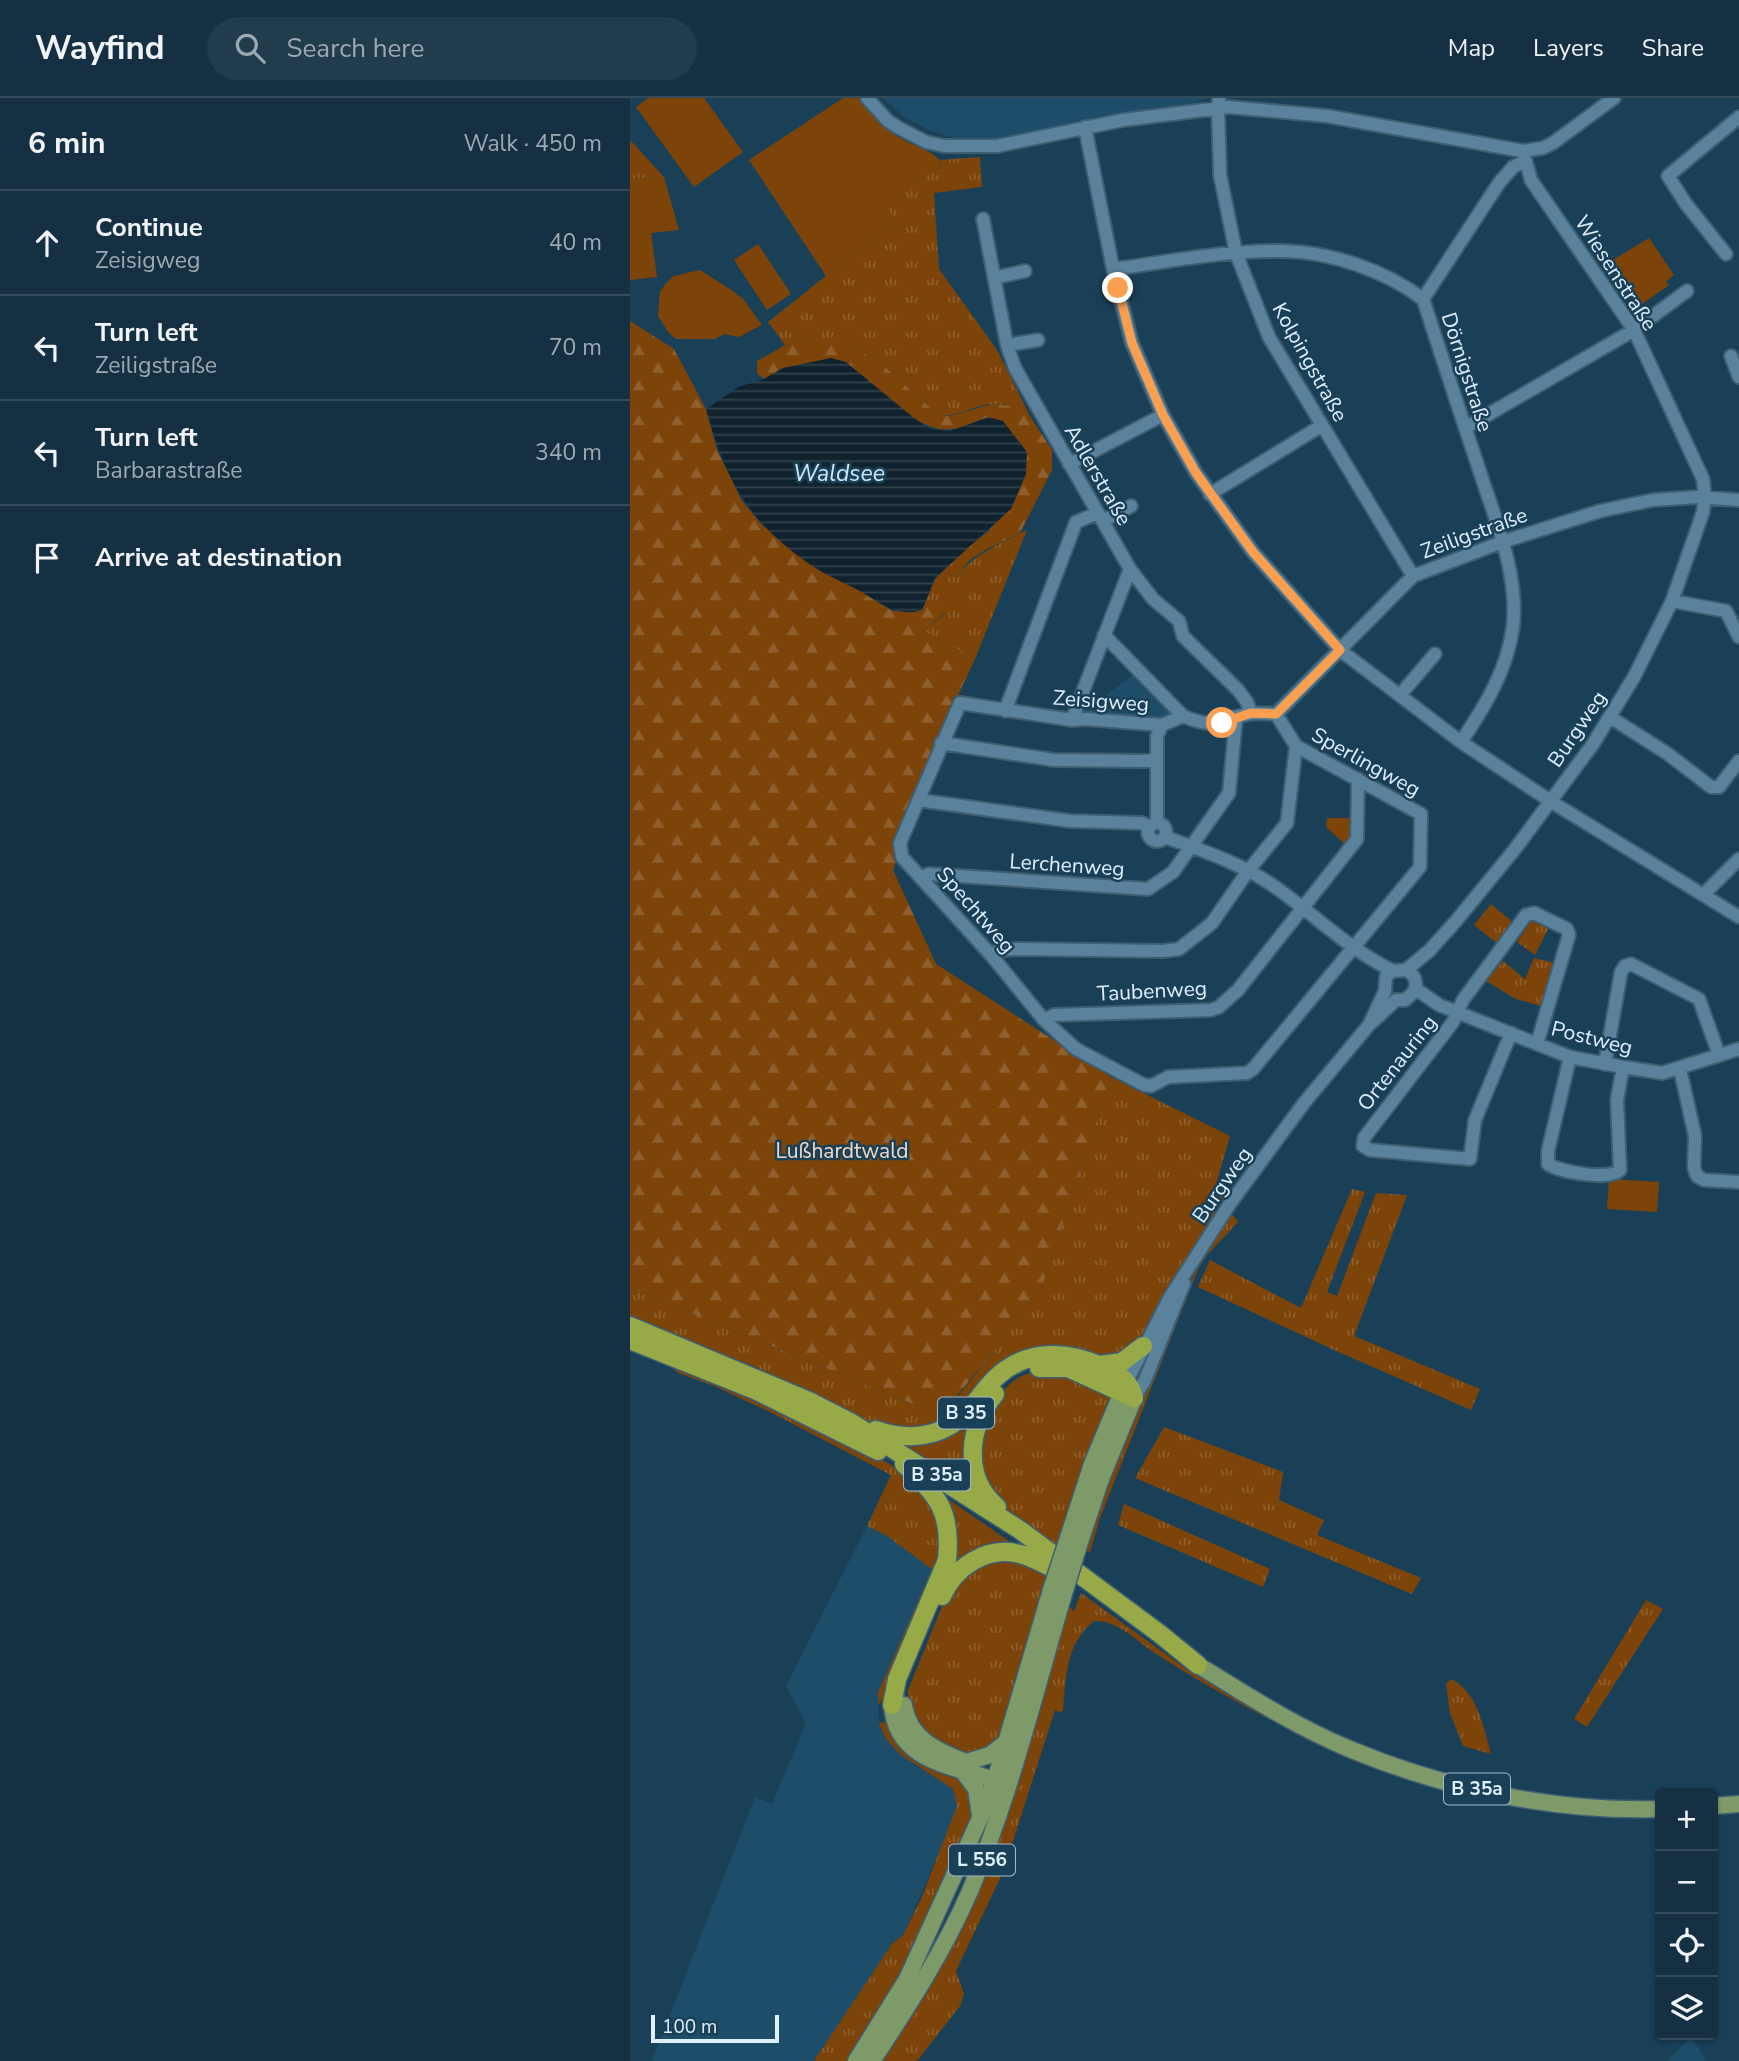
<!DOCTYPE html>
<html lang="en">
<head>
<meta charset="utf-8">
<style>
	:root { --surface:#143042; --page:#213c4d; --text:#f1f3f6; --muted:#9da9b2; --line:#334b5b }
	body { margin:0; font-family:"Nunito Sans",sans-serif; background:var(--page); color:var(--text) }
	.controls { position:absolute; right:21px; bottom:21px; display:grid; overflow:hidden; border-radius:7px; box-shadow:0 2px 5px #0004 }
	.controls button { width:63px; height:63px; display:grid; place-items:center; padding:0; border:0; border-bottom:2px solid var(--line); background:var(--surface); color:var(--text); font:35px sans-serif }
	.scale { position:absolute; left:21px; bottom:18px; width:128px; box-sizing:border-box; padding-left:7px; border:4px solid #dfeffc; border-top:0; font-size:19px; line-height:24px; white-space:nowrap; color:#dfeffc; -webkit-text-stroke:5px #1a4058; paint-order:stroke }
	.stop { position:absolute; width:21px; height:21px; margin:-16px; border:5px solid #fa9f4f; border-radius:50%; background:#fff }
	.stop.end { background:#fa9f4f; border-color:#fff; box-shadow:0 2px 7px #0008 }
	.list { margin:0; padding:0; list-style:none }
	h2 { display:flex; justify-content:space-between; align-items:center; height:91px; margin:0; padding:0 28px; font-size:30px }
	h2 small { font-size:23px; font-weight:400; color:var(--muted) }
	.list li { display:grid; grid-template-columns:46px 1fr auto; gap:21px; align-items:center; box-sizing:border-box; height:105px; padding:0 28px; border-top:2px solid var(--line) }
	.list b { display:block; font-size:26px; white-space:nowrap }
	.list p { margin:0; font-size:23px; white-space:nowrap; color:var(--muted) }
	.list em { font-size:23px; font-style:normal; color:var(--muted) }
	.icon { flex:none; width:38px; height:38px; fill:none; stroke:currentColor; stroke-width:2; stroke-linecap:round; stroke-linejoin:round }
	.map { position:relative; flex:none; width:1109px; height:1963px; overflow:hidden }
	header { display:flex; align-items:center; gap:42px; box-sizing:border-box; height:98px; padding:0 35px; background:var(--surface); border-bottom:2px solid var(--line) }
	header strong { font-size:33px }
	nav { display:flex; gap:38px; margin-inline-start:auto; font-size:24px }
	.search { width:490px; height:63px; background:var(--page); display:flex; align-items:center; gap:18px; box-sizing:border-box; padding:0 24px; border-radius:38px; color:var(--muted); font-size:26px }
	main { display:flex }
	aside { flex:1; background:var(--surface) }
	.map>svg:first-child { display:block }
	.built { fill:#1e4d69 }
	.grass { fill:url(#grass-tufts) }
	.forest { fill:url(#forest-firs) }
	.park { fill:#7d4409 }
	.water { fill:url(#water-rules) }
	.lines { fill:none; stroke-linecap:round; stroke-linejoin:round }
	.minor-casing { stroke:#3e5e72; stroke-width:16 }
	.major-casing { stroke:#3e5e72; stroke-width:19 }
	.highway-casing { stroke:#3e5e72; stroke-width:21 }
	.minor { stroke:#5b829d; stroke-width:12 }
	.major { stroke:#7f9a69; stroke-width:16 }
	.highway { stroke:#97aa47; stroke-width:18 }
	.major-bridge-casing { stroke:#3e5e72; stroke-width:19; stroke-linecap:butt }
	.major-bridge { stroke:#7f9a69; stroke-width:16 }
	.route { stroke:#fa9f4f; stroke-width:9 }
	.labels { text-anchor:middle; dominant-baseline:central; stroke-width:5; stroke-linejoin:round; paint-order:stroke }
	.shield { fill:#1a4058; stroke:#a4bacb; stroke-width:2 }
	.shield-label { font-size:19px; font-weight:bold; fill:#dfeffc }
	.street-label { font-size:21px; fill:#dfeffc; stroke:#1a4058 }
	.park-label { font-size:21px; fill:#f2d8c5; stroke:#1a4058 }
	.water-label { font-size:23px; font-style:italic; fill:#cde8fb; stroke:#1a4058 }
</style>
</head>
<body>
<header>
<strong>Wayfind</strong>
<div class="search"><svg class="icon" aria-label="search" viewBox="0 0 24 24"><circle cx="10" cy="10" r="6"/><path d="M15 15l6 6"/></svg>Search here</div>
<nav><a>Map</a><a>Layers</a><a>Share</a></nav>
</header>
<main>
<aside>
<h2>6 min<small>Walk · 450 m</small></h2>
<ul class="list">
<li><svg class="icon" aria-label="ahead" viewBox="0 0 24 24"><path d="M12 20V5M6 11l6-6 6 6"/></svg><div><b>Continue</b><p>Zeisigweg</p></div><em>40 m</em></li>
<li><svg class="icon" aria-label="left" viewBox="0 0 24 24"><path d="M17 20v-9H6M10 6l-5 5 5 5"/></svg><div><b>Turn left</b><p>Zeiligstraße</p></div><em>70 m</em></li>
<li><svg class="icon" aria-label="left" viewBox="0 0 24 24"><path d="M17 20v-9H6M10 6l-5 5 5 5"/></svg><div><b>Turn left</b><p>Barbarastraße</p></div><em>340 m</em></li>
<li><svg class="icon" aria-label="arrive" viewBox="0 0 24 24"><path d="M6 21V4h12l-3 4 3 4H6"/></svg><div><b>Arrive at destination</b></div></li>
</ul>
</aside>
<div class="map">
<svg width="1109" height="1963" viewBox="0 0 1109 1963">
	<defs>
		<pattern id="grass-tufts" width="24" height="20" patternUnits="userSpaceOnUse" patternTransform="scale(1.75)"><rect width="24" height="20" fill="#7d4409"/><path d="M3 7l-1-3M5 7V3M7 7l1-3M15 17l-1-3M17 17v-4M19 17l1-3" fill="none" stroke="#8f5f2e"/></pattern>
		<pattern id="forest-firs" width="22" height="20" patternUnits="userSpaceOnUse" patternTransform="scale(1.75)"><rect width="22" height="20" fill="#7d4409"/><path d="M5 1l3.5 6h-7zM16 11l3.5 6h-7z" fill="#8f5f2e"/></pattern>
		<pattern id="water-rules" width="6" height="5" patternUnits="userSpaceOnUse" patternTransform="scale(1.75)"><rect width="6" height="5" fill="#10222e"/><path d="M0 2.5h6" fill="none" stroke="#32424d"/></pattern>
	</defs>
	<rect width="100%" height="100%" fill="#1a4058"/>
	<path class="built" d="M253,0H578L563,5L489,15L372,41H345L324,40L299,32L277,21Z
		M507,574L542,611L539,620L535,622L455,616L451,609L455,594L472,600Z
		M237,1428L257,1438L302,1471L248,1594L249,1625L256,1641L286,1668L312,1681L323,1691L327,1708L325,1718L273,1837L262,1846L184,1963H22L125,1699L142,1706L176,1625L156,1588Z
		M1061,1939L1077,1963H1037Z"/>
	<path class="grass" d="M0,42L34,79L0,81Z
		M350,59L352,89L304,95L309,171L367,252L400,318C388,313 376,305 363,306C343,307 328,320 308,317L253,267L214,243H180L155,247L138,224L265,123L253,103L313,67L310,62Z
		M397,432L345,561L293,533L316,515L296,503L305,481L313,473L325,479C348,454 367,447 397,432Z
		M861,806L885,826L869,847L844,827Z
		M902,822L918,831L905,857L887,844Z
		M904,860L925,865L913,909L884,900L856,883L873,863L895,881Z
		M481,979L600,1038L585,1090L597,1102L549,1178L531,1201L506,1249L486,1262L403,1252L332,1312L299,1331L252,1330L123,1268L0,1220V1190L288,1308L326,1301L370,1246L382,1221L412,1189Z
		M722,1091L735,1094L697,1194L707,1198L746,1095L777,1097L724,1238L850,1291L841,1312L704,1252L568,1189L580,1162L671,1210Z
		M603,1117L608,1124L577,1157L569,1169L470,1420L460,1454L456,1453L473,1399L557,1191L575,1154L598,1118Z
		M421,1262C443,1264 472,1269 488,1285C472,1283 456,1269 439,1265C393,1254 345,1297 338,1342C337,1354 338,1367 342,1379C344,1384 346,1388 347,1394L262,1343C295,1347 325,1337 346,1312C355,1302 362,1291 371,1283C385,1269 402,1264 421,1262Z
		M40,1267L108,1290L230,1349L280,1378L300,1396L315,1451L257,1599L248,1606V1594L302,1471L257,1438L237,1428L261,1377L140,1314L84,1288L48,1275Z
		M431,1273L481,1298L482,1303L426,1450L370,1408L362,1400L345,1353C357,1324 367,1282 403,1274C412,1272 422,1273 431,1273Z
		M534,1329L653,1374L649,1402L694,1422L687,1437L791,1480L782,1496L505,1380Z
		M308,1394L389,1450L316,1483Z
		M494,1406L640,1471L633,1489L488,1427Z
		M388,1459L421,1477L370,1638L367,1644L341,1659L295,1640L278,1601V1592L317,1496L342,1467Z
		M451,1495L559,1573L772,1676L1030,1716V1719C924,1720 818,1701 719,1661C688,1648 659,1631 629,1616C591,1595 554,1575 519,1551C503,1539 485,1522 464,1523C435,1546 436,1580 433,1613L429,1614L425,1612L373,1774L326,1873L334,1896L330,1908L287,1963H245L325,1834L436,1506L444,1513Z
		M1016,1502L1033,1511L957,1629L944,1621Z
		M821,1581C847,1593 854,1630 861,1656L833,1648L820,1615L816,1586Z
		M255,1624L337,1685L344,1715L284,1856L220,1963H184L262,1846L273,1837L291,1801L327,1708L323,1691L271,1657L256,1641L249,1625Z"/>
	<path class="forest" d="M0,223L44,251L76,311L87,352L112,403L133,428L262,513L285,514L292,512L296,503L316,514L293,533L345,561L306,644L265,741L268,760L263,772L306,866L481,979L412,1189L382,1221L370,1246L317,1310L297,1312L288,1308L0,1190Z
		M180,243H214L253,267L308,317L320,318L363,306L380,308L400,318L422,352V372L390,435L355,452L340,462L325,479L313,473L339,448L360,432L359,319C327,330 315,340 284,320L169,267L153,270L134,281L127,275V263L155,247Z"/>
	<path class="park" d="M18,0H74L113,54L64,89L6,9Z
		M213,0H231C240,12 250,25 261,34C277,47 305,51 313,67L254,103L265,123L196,178L119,62Z
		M34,79L49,132L21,135L27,179L0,182V81Z
		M1019,140L1044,177L1036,184L1039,187L1008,209L978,165Z
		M128,146L161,196L137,212L104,162Z
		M70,172L103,193L114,202L132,227L109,239L94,236L85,241H46L38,234L28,218L30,194L36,185L44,178Z
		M697,720H725L724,740L717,748L696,729Z
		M979,1081L1029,1084L1027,1114L977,1111Z"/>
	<path class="water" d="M201,260L216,264L284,320L300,331L320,333L359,319L373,323L397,354L396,376L381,411L305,480L292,512C267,520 249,504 228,492C213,484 195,477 181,467C118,424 96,383 76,311L108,289L134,281L153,270Z"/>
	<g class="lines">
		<defs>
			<path id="minor" d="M237,0L258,23L269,30L296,44L314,48H367L493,22L598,9L697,18L893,53L913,50L923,45L984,0
				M589,0L588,9L590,77L606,155L639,239L783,478
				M455,29L483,171L502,245L533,317L566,375L623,454L710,552L831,644L925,706L1109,819
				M353,121L377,247L385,270L500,471L523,501L549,523L553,538L608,592L617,604L621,615
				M1096,156L1056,106L1038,78L1109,19
				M483,171C538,164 596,152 653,153C701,154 754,172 793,201
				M364,180L395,173
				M793,201C811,256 829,312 848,368C864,419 889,474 883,529C877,573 855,608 831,644
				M793,201L869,85L883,69L895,63
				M377,247L408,242
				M1101,258L1109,279
				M835,330L1004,232L1057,193
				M439,366L533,317
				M580,396L691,328
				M473,423L501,408
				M1042,503L1096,513L1109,539
				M474,537L553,618
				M770,597L805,556
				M330,605L442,622L456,621L532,627L553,618C586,632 587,622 618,616C627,614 637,616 646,616L666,648L791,716L790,769L623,971L617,975L538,979L521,988L514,987L446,951L414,922L361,857L272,759L270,745Z
				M375,613L446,424L468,415
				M646,616L783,478L872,444L970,413L1023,402L1067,399L1109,402
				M980,619L1038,656L1081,689H1089L1109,663
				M442,622L500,471
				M311,645L424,662L517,663L527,661
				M288,702L440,723L512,725L519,729
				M527,724V638L532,627
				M518 734a9 9 0 1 1 18 0a9 9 0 1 1-18 0Z
				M535,739C574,753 615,767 648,791C687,819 720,852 763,873
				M291,779L299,776L518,791L543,774L599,695L606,620
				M1073,797L1109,761
				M361,857L369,852L389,851L533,853L549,851L582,825L618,773L657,725L666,648
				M786,891L809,907L940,959L993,969L1032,975L1109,951
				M414,922L424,917L581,912L589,909L608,892L727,741L728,681
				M739,927L755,893L756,878L763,873L776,872L799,853L826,823L885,751L963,646L1004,579L1042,503L1073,414L1075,399L1073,381L1004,232L901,82L893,53
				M881,935L845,1022L840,1061L740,1052L733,1048L734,1040L823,924L833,902L896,817L904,815L937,831L939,837L907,946
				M940,959L918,1053V1066C930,1074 980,1083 990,1072L987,1002L993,969
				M975,966L991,874L995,868L1001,866L1069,901L1089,957
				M1050,971L1065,1038L1064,1070L1067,1078L1074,1082L1109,1084
				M494,1289L540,1199L599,1107L674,1005L739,927L766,902H775L784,894C788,885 785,876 776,872
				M504,1300L515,1282L554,1185"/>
			<path id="major" d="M438,1440L462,1366L492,1294
				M449,1447L471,1381L504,1300
				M568,1567C618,1598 668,1630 722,1652C819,1692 926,1714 1030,1711
				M262,1607C266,1667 329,1668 373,1685
				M274,1607C279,1641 307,1653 336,1664
				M337,1664L360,1657L375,1645
				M332,1672L346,1691L350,1717
				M1083,1708L1109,1706
				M226,1963L277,1881L351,1718L365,1682L421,1492
				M242,1963C278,1909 314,1853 340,1793C380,1698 404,1598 433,1499"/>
			<path id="highway" d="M0,1228L179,1303L222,1325L390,1432L530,1536L568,1567
				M0,1242L127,1293L248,1353
				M470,1267L492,1264L513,1248
				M409,1270H438L504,1300
				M365,1296C338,1329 332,1379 367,1409
				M246,1332C277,1343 311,1340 335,1316C348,1303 356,1287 370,1276C400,1251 438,1253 471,1268C487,1276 500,1281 504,1300
				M312,1498C325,1469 357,1447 390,1456C402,1459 414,1466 426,1472
				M262,1607L267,1581L317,1462C322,1413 308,1398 274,1366"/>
		</defs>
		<use href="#minor" class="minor-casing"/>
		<use href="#major" class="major-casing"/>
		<use href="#highway" class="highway-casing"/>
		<use href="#minor" class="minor"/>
		<use href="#major" class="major"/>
		<use href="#highway" class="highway"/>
		<defs>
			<path id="major-bridge" d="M421,1492L438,1440
				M433,1499L449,1447"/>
		</defs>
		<use href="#major-bridge" class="major-bridge-casing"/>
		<use href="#major-bridge" class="major-bridge"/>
	</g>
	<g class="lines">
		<path class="route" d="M488,190L502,245L533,317L566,375L623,454L710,552L646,616L621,615L592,625"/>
	</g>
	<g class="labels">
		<g class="shield">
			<rect x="308" y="1299.5" width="56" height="31" rx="5"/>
			<rect x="274" y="1361.5" width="66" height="31" rx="5"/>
			<rect x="814" y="1675.5" width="66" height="31" rx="5"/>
			<rect x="319" y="1746.5" width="66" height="31" rx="5"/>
		</g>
		<g class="shield-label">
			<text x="336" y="1315">B 35</text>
			<text x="307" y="1377">B 35a</text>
			<text x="847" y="1691">B 35a</text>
			<text x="352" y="1762">L 556</text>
		</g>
		<g class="street-label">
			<text transform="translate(986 175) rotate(57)">Wiesenstraße</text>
			<text transform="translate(680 264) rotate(61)">Kolpingstraße</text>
			<text transform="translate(837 274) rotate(72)">Dörnigstraße</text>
			<text transform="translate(468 377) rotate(60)">Adlerstraße</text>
			<text transform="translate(844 435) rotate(-20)">Zeiligstraße</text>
			<text transform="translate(471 603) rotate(4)">Zeisigweg</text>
			<text transform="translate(947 631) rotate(-56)">Burgweg</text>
			<text transform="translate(736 664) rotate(29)">Sperlingweg</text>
			<text transform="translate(437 767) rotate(4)">Lerchenweg</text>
			<text transform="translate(346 812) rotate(49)">Spechtweg</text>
			<text transform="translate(522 893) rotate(-3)">Taubenweg</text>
			<text transform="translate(962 940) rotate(14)">Postweg</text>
			<text transform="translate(767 965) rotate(-52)">Ortenauring</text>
			<text transform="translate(592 1087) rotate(-55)">Burgweg</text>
		</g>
		<g class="park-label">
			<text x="212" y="1053">Lußhardtwald</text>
		</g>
		<g class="water-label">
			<text x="209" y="375">Waldsee</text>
		</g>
	</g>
</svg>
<div class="controls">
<button>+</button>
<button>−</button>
<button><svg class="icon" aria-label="locate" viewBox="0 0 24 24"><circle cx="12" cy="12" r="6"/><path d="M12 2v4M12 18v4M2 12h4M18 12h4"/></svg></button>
<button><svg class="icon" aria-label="layers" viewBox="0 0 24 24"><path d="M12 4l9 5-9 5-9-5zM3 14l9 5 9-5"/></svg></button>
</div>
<div class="scale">100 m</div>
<div class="stop" style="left:592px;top:625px"></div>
<div class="stop end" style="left:488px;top:190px"></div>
</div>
</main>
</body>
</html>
